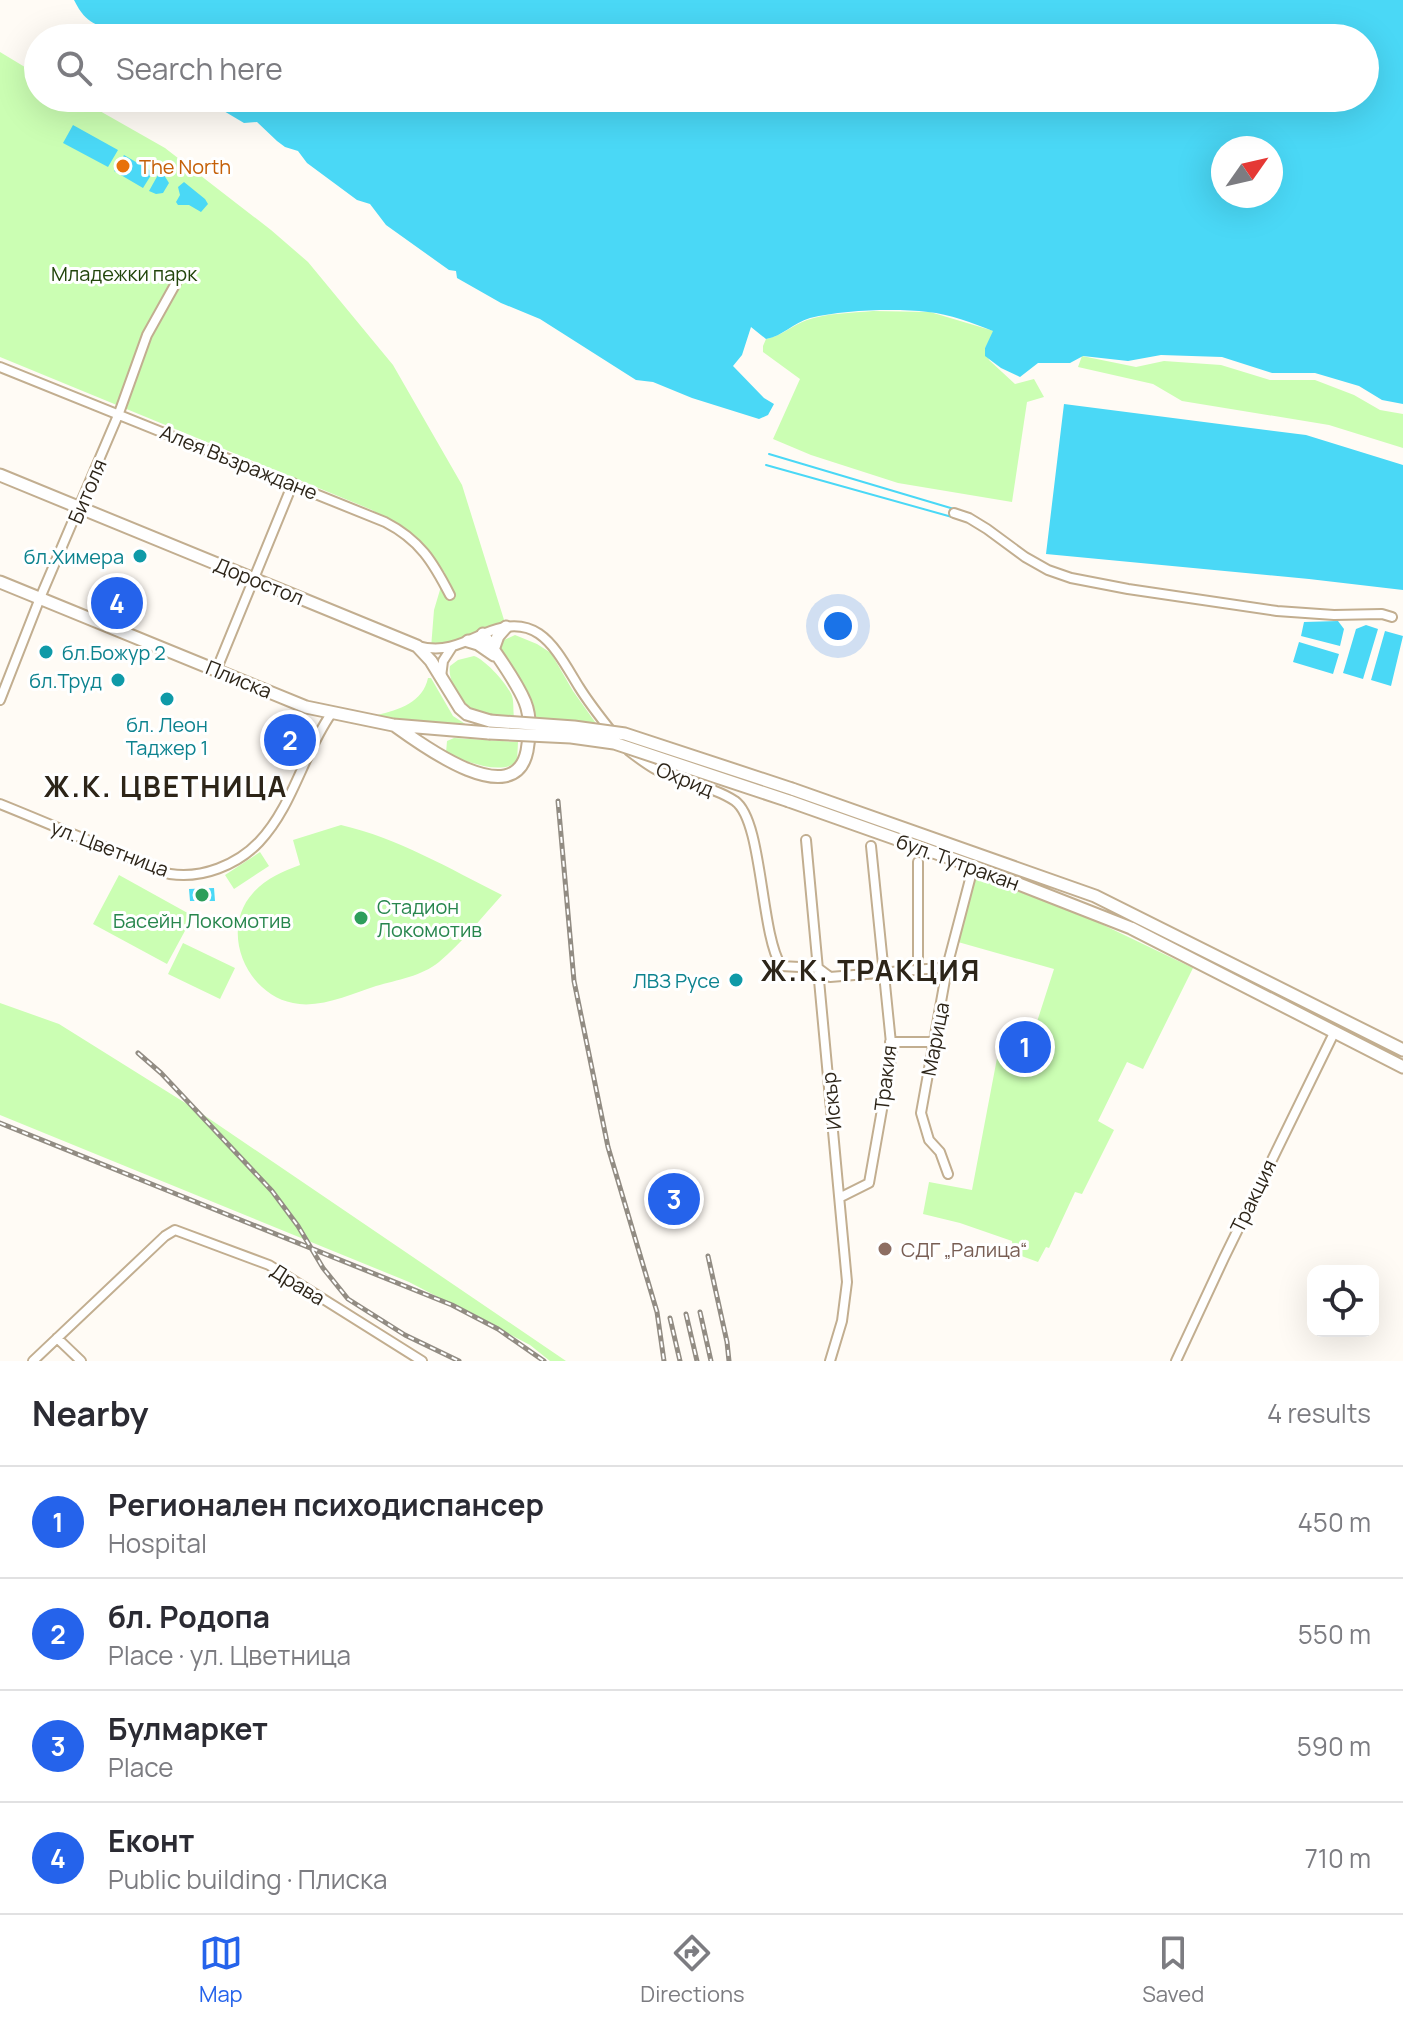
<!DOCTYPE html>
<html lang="en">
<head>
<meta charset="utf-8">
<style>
	:root { --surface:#fff; --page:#f2f2f3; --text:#2b2b33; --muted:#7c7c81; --line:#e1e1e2; --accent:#2563eb }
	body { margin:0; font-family:Manrope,sans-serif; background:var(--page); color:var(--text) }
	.controls { position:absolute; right:24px; bottom:24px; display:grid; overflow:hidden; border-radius:16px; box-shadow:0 8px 32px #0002 }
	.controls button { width:72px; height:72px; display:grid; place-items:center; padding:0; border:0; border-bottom:2px solid var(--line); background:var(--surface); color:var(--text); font:40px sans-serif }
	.compass { position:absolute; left:1211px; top:136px; width:72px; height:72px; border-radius:50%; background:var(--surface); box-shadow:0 8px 32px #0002; rotate:56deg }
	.you { position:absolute; left:838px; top:626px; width:28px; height:28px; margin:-20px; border:6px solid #fff; border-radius:50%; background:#1a73e8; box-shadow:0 0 0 12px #1a73e833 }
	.badge { display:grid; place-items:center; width:52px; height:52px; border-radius:50%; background:var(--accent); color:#fff; font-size:26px; font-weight:700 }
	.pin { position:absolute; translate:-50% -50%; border:4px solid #fff; box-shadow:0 2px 8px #0006 }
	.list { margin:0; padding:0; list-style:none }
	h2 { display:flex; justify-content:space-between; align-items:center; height:104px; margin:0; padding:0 32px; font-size:34px }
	h2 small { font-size:26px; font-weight:400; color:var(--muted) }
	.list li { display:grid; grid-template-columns:52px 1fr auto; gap:24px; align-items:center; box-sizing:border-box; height:112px; padding:0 32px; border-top:2px solid var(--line) }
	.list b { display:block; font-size:30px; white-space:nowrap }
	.list p { margin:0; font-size:26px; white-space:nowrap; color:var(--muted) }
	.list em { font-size:26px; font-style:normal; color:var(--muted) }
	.icon { flex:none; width:44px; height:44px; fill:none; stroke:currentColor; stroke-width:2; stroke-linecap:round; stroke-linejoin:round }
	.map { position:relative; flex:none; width:1403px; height:1361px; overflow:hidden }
	.search { position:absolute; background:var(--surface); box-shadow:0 8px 32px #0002; left:24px; right:24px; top:24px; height:88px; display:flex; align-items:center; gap:20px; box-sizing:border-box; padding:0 28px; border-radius:44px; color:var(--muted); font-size:30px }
	.sheet { height:552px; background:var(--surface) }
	nav { display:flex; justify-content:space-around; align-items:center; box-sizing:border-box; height:112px; border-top:2px solid var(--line); background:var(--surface); font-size:22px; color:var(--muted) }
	nav a { display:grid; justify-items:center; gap:4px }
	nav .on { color:var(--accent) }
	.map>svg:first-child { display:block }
	.green { fill:#cbfeb3 }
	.water { fill:#4ad8f6; fill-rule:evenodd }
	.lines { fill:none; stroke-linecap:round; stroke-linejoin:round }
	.stream { stroke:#4ad8f6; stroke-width:2 }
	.minor-casing { stroke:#c2ae90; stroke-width:12 }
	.major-casing { stroke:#c2ae90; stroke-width:15 }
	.minor { stroke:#fff; stroke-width:8 }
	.major { stroke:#fff; stroke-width:11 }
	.rail-casing { stroke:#928c83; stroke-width:5 }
	.rail { stroke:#fff; stroke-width:2; stroke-dasharray:6; stroke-linecap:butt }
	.major-bridge-casing { stroke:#c2ae90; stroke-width:15; stroke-linecap:butt }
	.major-bridge { stroke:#fff; stroke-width:11 }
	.food-dot { fill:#e8710a; stroke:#fff; stroke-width:3 }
	.culture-dot { fill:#0f9aa8; stroke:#fff; stroke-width:3 }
	.leisure-dot { fill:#2e9e5b; stroke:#fff; stroke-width:3 }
	.education-dot { fill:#8d6e63; stroke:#fff; stroke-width:3 }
	.labels { text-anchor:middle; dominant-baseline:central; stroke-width:6; stroke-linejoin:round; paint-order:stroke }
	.food-label { font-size:20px; fill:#c56008; stroke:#fff; text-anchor:start }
	.park-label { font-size:20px; fill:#22450b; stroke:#fff }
	.street-label { font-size:20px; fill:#2d2519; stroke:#fff }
	.culture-label { font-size:20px; fill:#0d838f; stroke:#fff; text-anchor:end }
	.leisure-label { font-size:20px; fill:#27864d; stroke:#fff; text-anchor:start }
	.education-label { font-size:20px; fill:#785e54; stroke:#fff; text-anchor:start }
	.district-label { font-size:28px; font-weight:bold; letter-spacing:2px; fill:#2d2519; stroke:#fff }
</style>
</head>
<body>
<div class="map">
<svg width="1403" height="1361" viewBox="0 0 1403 1361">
	<rect width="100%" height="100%" fill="#fffbf5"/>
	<path class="green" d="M0,52L38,75V98H77L165,148L271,230L308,262L393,365L462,485L505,623L431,648L434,610L445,573L421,541L372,510L0,357Z
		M873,311L930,312L994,331L985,348L989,360L1015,384L1034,379L1044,397L1027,402L1012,502L898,483L811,455L773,439L800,379L763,352V346L766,339C782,336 792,325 807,320C827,313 851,313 873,311Z
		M1082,356L1136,367L1164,361L1221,365L1270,380H1315L1354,395L1380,410L1403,414V448L1329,425L1182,401L1153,384L1078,367Z
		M515,635L537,644L551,653L573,691L600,729L534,721L527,691L499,654L504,640Z
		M474,656C486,660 508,685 512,696C514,702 513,710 514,717C502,717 485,718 474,711C462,703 447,681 450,666L458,660Z
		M428,678H431L453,716L470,727L407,724L377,715C399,710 423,702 428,678Z
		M454,738L518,742L517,762C499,775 472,762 452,757L446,753L447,741Z
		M341,825C398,838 450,869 502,895C482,917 462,943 439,962C422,976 397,980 376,986C351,994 320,1009 293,1003C246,994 219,930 253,893C266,878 282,872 300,865L293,840Z
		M260,852L269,866L234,889L225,875Z
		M976,874L1093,920L1193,968L1143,1069L1127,1062L1098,1121L1114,1130L1082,1194L1075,1192L1049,1248L1046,1247L1038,1262L1013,1253L1012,1241L960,1223L923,1214L929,1182L972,1190L998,1053L1026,1056L1054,969L958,942Z
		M119,875L193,916L167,964L93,924Z
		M183,943L235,968L220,999L168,974Z
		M0,1003L59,1024L195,1109L566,1361H550L530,1345L409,1282L0,1115Z"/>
	<path class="water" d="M74,0H1403V404L1382,400L1359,386L1315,373H1272L1222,357L1161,355L1128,361L1083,356L1070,363H1038L1020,377L1001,368L985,356V348L993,331C973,323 949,314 928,312C894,308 844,310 810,318C793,323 783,336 766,339L751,327L742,355L733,366L764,398L774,404L768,415L759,419L692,398L653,382L636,380L540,319L501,303L457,278L456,271L449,270L386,225L370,204L357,200L307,163L298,151L285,147L277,141L257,122L244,123L202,98H1365V38H118C96,20 88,28 74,0ZM1223,148H1271V196H1223Z
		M73,125L118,150L108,167L63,143Z
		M124,155L153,172L143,188L114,171Z
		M159,173L164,175L169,183L163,193L156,194L149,191Z
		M184,182L205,199L208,204L201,212L189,205H178L176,202L180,195L178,187Z
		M1064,404L1306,435L1403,465V590L1309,579L1046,554Z
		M1338,621L1344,629L1340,646L1301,636L1304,622Z
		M1366,625L1378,629L1363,679L1343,673L1356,629Z
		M1385,631L1403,636L1391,686L1371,680Z
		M1299,642L1339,654L1333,674L1293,662Z
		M214,888L215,901H190L189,889Z"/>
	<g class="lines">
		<path class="stream" d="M769,454L954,509
			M766,465L952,517"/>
		<defs>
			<path id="minor" d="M0,367L385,522C420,540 433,562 450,595
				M954,513L969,518L987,529L1025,557L1048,570L1071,578L1128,589L1277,611L1334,615L1382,614L1392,617
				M418,646C443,653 461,644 483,634C538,609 555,648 579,687C589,703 600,717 612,732
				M216,671L293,483
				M441,677L443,661L452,647
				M0,700L40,598L119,413L147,335L176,283
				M629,751C637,757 646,764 655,769C680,783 711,785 735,801C763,821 760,932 781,966L818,968L830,977L939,968L948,963
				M0,804C40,820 79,837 119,853C135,860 153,871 170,874C202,879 237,865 259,842C293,806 303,754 331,714
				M806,840L847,1282L842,1321L830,1361
				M918,862V970
				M890,1042H935
				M948,1174L940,1152L929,1140L921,1113L948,963L974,864
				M841,1197L869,1183L892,1053L871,846
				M57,1338L81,1361
				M33,1361L165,1236L175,1230L269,1265L422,1361
				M1176,1361L1224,1258L1334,1033"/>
			<path id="major" d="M0,475L417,646L431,661L460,708L467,714L490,721
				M0,582L306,707L393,725L489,733
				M468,641L478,644L494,655
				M493,650L498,636L506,627
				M394,725C419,743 514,814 527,751C530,735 531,717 525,702C515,678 497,656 483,634
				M792,789L1095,896L1403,1050
				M789,801L973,866L1131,928L1403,1067"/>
		</defs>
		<use href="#minor" class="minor-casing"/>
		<use href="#major" class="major-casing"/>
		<use href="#minor" class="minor"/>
		<use href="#major" class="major"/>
		<defs>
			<path id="rail" d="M558,801L574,981L608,1147L657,1312L664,1361
				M138,1053L161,1073L272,1191L298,1226L323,1268L348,1299L405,1335L459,1361
				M0,1123L452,1305L498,1329L544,1361
				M708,1256L727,1342L729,1361
				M700,1312L711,1361
				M686,1314L697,1361
				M670,1318L680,1361"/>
		</defs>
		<use href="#rail" class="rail-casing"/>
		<use href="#rail" class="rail"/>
		<defs>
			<path id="major-bridge" d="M490,721L574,727L625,734L792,789
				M489,733L571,737L614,743L789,801"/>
		</defs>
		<use href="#major-bridge" class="major-bridge-casing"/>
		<use href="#major-bridge" class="major-bridge"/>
	</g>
	<circle class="food-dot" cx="123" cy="166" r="8"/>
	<g class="culture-dot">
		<circle cx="140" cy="556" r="8"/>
		<circle cx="46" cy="652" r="8"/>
		<circle cx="118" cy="680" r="8"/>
		<circle cx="167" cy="699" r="8"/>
		<circle cx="736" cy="980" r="8"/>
	</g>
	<g class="leisure-dot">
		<circle cx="202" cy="895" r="8"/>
		<circle cx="361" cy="918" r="8"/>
	</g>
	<circle class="education-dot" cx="885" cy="1249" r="8"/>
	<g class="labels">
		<g class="food-label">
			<text x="139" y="166">The North</text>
		</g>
		<g class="park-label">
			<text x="124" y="273">Младежки парк</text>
		</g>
		<g class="street-label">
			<text transform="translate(239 462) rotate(22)">Алея Възраждане</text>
			<text transform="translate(87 491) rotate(-67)">Битоля</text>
			<text transform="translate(259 581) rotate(22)">Доростол</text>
			<text transform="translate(239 679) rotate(22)">Плиска</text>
			<text transform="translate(685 779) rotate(22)">Охрид</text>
			<text transform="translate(110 848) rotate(21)">ул. Цветница</text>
			<text transform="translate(958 862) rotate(20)">бул. Тутракан</text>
			<text transform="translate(935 1039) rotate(-79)">Марица</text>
			<text transform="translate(885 1078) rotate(-83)">Тракия</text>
			<text transform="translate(831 1101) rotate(-96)">Искър</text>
			<text transform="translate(1253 1196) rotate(-64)">Тракция</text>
			<text transform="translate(298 1284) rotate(32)">Драва</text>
		</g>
		<g class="culture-label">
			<text x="124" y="556">бл.Химера</text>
			<text x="62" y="652" text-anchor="start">бл.Божур 2</text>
			<text x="102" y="680">бл.Труд</text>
			<text x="167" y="724" text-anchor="middle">бл. Леон<tspan x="167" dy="23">Таджер 1</tspan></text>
			<text x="720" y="980">ЛВЗ Русе</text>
		</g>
		<g class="leisure-label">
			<text x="377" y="906">Стадион<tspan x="377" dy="23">Локомотив</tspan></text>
			<text x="202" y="920" text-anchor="middle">Басейн Локомотив</text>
		</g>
		<g class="education-label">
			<text x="901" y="1249">СДГ „Ралица“</text>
		</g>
		<g class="district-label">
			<text x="166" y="786">Ж.К. ЦВЕТНИЦА</text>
			<text x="871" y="970">Ж.К. ТРАКЦИЯ</text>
		</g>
	</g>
</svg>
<div class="controls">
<button><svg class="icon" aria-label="locate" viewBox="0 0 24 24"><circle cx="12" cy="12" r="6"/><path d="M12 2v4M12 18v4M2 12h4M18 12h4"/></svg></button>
</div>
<svg class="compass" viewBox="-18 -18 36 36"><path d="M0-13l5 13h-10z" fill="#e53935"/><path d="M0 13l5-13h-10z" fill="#7c7c81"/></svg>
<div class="you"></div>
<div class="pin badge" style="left:1025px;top:1047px">1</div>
<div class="pin badge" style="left:290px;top:740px">2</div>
<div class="pin badge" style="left:674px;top:1199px">3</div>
<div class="pin badge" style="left:117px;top:603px">4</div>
<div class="search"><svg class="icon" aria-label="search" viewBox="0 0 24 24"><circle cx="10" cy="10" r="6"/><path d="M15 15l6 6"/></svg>Search here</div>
</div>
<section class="sheet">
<h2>Nearby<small>4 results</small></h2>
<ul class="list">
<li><span class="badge">1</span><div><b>Регионален психодиспансер</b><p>Hospital</p></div><em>450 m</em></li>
<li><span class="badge">2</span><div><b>бл. Родопа</b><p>Place · ул. Цветница</p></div><em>550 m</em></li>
<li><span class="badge">3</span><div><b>Булмаркет</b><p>Place</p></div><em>590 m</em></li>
<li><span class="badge">4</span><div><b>Еконт</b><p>Public building · Плиска</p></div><em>710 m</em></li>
</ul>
</section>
<nav>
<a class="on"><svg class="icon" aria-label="map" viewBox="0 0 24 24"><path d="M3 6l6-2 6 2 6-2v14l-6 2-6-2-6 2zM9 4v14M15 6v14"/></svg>Map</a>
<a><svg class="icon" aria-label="directions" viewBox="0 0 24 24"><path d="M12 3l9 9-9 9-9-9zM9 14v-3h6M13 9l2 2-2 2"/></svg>Directions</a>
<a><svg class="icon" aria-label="saved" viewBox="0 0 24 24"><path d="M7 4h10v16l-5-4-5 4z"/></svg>Saved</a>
</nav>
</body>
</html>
